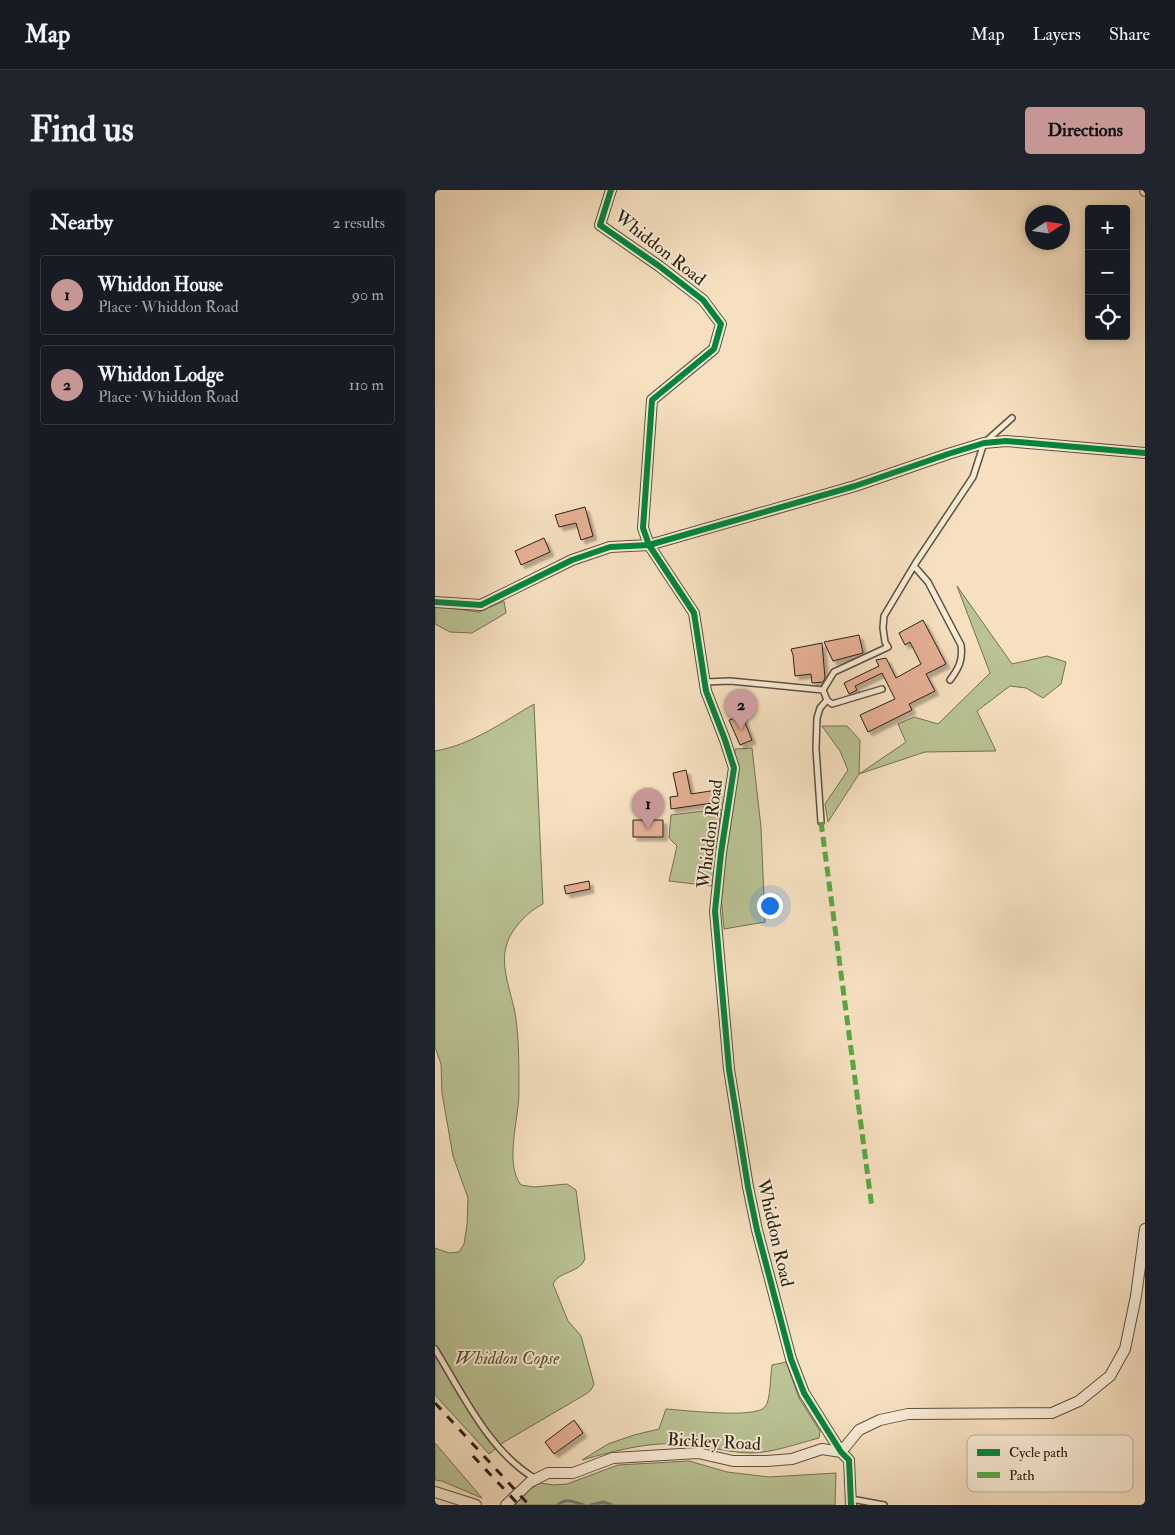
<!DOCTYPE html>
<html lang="en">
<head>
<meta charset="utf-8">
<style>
	:root { --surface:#171b24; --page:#20242c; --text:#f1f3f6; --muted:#9ea1a6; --line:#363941; --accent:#c59692 }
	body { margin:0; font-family:"IM FELL Double Pica",serif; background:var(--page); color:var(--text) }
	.controls { position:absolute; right:15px; top:15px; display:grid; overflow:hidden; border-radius:5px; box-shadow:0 2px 8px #0003 }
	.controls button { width:45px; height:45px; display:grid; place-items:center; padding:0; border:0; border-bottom:1px solid var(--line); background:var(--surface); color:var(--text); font:25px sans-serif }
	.compass { position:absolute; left:590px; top:15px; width:45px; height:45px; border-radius:50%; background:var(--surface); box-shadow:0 2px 8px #0003; rotate:78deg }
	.you { position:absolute; left:334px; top:715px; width:18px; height:18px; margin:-12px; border:4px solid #fff; border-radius:50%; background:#1a73e8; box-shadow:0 0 0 8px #1a73e833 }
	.badge { display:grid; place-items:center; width:32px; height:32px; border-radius:50%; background:var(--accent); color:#111; font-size:16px; font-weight:700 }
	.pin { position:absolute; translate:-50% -41px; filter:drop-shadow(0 1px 2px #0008) }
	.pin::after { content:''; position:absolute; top:26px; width:18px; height:15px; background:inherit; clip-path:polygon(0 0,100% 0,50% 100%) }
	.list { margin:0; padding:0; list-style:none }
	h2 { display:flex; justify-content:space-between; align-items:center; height:65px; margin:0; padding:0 20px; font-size:21px }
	h2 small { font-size:16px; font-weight:400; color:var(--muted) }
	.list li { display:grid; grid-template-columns:32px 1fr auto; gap:15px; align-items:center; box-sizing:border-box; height:80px; margin:0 10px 10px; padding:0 10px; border:1px solid var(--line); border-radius:5px }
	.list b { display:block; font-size:19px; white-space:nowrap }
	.list p { margin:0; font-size:16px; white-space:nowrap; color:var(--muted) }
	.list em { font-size:16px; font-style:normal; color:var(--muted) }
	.icon { flex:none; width:28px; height:28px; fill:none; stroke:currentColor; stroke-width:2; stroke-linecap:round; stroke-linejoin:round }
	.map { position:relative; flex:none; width:710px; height:1315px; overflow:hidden; border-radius:5px }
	header { display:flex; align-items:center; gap:30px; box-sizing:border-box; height:70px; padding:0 25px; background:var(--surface); border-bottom:1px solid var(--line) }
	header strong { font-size:24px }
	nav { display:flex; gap:28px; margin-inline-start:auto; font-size:18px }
	.intro { display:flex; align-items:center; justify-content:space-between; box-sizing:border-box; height:120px; padding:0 30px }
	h1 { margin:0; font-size:35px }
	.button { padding:12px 22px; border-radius:5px; background:var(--accent); color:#111; font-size:18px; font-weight:700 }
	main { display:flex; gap:30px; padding:0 30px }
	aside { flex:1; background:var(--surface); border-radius:5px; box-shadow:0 2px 8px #0003 }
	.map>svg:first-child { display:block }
	.green { fill:#bac394; stroke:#727254 }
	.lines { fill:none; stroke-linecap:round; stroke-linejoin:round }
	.stream { stroke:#737c7a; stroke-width:3 }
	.building { fill:#e5af95; stroke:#2b2014; filter:url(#shadow) }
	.service-casing { stroke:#5e503f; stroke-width:8 }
	.minor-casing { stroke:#5e503f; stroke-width:12 }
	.service { stroke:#f9ebd6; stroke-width:5 }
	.minor { stroke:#f9ebd6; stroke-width:10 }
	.rail { stroke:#2b2014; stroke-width:3; stroke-dasharray:9 9; stroke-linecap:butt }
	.quiet { stroke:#54aa42; stroke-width:5; stroke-dasharray:10 5; stroke-linecap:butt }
	.cycleway-casing { stroke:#f9ebd6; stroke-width:9 }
	.cycleway { stroke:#00873e; stroke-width:6 }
	.labels { text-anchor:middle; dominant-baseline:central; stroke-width:4; stroke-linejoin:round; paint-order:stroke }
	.street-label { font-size:18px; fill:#2b2014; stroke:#f9ebd6 }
	.park-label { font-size:18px; font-style:italic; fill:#56513a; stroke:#f9ebd6 }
	.key { fill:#f9ebd6; stroke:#bbae9c; stroke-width:1 }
	.key-label { font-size:14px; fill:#2b2014 }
</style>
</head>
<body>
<header>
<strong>Map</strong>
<nav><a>Map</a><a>Layers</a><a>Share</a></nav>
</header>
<div class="intro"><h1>Find us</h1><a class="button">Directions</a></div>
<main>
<aside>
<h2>Nearby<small>2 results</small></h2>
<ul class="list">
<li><span class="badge">1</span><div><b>Whiddon House</b><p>Place · Whiddon Road</p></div><em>90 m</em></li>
<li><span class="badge">2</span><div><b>Whiddon Lodge</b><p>Place · Whiddon Road</p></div><em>110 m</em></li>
</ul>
</aside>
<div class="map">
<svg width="710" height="1315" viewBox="0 0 710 1315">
	<defs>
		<filter id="shadow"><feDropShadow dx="4" dy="4" stdDeviation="1" flood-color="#0004"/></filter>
	</defs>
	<rect width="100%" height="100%" fill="#f6e0c0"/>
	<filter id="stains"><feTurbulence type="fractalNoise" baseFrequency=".004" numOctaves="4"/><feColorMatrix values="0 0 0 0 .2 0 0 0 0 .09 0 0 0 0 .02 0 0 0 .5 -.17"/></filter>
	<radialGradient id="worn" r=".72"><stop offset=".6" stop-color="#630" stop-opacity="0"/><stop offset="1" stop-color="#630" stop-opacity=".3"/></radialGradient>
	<path class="green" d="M522,396L577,474L612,466L631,472L626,494L608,508L591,498L575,496L542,521L561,561L490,562L424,584L393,632L390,614L413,580L405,561L387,536H412L425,550L424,584L471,552L463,534L479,527L503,534L555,483Z
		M69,411L71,423L37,443L15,442L0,434V416L44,422Z
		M99,514L108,714C92,722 75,740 71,757C65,779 78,806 81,829C84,852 84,878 84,902C84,929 69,973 86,995L99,997L132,994L141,1000L150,1069C144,1084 123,1081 118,1094L133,1131L146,1146L159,1194L156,1200L151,1204L69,1252L54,1264L0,1205V1058L14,1063L24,1062L29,1054L32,1035L33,1008L18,966L7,903L6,874L0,857V561C36,555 68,532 99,514Z
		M317,558L326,637L330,732L289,739L286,706L301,579L300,559Z
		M286,619L277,696L234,691L242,656L234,648L236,625Z
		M351,1172L364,1208L385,1241L384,1248C365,1253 336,1263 317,1263C296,1263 277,1257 256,1255C219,1250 183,1260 147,1270L173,1254L199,1245L224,1239L231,1219C248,1220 320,1229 330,1217C336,1210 335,1186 337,1175Z
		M0,1253L47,1308L7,1291L0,1290Z
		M254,1271L292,1282L334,1287L401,1283L400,1315H80L95,1299L105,1293L119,1295L132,1294L183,1275Z"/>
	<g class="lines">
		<path class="stream" d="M123,1315C131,1307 139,1312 148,1315
			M156,1315L168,1312L177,1315"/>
	</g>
	<path class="building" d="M150,317L158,346L146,350L141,333L124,337L120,325Z
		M109,348L115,362L86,375L80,361Z
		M488,430L511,474L491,484L500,501L474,514L477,520L433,542L425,525L460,509L447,483L420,496L422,500L414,504L409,493L444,476L441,470L451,468L461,488L486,474L475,452L470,455L464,443Z
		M424,445L428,463L398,471L389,452Z
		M387,453L390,488L388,492L377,493L376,484L360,486L358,465L356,459Z
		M307,525L317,550L305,555L294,530Z
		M251,580L256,604L282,600L284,612L236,619L235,607L243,606L238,583Z
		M198,630H228V647H198Z
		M154,691L155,699L131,704L129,696Z
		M139,1230L148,1243L119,1264L110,1252Z"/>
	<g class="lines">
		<defs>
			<path id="service" d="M479,376L493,392L526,455C528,470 524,478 515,490
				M270,492L295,491L388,500L392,510L397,514L447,499
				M388,500L399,482L453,457L450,452L448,438L449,426L480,374L538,287L549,253L577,228
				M386,632L381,559L382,528L385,518L392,510
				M0,1159C27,1203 55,1263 101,1289
				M416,1309L449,1315"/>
			<path id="minor" d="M176,0L165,35L224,76L268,110L286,134L279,159L217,210L208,338L214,355L259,423L271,501L290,550L299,578L286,663L280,721L294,879L313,997L322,1040L356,1169L369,1203L406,1262L414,1270L416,1315
				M710,0V1
				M0,412L46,415L137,370L175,357L214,355L420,296L513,264L549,253L571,251L710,263
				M406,1262L424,1240L445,1230L473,1224L617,1223L644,1211L675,1186L690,1159L701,1106L710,1039
				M0,1302L41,1315
				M71,1315L95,1292L113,1283H138L178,1268L263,1263L298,1271H332L357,1269L387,1259L406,1262"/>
		</defs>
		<use href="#service" class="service-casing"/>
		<use href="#minor" class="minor-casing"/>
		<use href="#service" class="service"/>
		<use href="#minor" class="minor"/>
		<path class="rail" d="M0,1213L94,1315
			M38,1266L84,1315"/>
		<path class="quiet" d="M386,632L437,1018"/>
		<defs>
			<path id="cycleway" d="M176,0L165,35L224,76L268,110L286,134L279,159L217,210L208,338L214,355L259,423L271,501L290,550L299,578L286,663L280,721L294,879L313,997L322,1040L356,1169L369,1203L406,1262L414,1270L416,1315
				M0,412L46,415L137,370L175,357L214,355L420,296L513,264L549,253L571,251L710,263"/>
		</defs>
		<use href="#cycleway" class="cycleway-casing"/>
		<use href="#cycleway" class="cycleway"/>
	</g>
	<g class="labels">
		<g class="street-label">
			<text transform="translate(225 58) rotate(38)">Whiddon Road</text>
			<text transform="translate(275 644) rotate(-83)">Whiddon Road</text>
			<text transform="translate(340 1043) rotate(77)">Whiddon Road</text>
			<text transform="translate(279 1252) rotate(3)">Bickley Road</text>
		</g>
		<g class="park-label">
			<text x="72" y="1168">Whiddon Copse</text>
		</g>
	</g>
	<rect x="532" y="1245" width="166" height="57" rx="8" class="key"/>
	<rect x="542" y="1259" width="23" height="7" fill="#00873e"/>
	<rect x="542" y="1282" width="23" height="6" fill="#54aa42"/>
	<g class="key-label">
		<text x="574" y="1267">Cycle path</text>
		<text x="574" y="1290">Path</text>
	</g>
	<rect width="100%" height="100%" filter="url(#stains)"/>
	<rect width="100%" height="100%" fill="url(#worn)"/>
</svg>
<div class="controls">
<button>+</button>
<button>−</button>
<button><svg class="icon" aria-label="locate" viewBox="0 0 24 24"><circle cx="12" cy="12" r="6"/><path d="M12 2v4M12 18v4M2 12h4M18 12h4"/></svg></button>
</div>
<svg class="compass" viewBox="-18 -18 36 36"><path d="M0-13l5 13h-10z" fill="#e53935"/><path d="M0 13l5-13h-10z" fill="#9ea1a6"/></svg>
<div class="you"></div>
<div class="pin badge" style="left:213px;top:639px">1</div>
<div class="pin badge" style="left:306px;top:540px">2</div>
</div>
</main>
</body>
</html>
